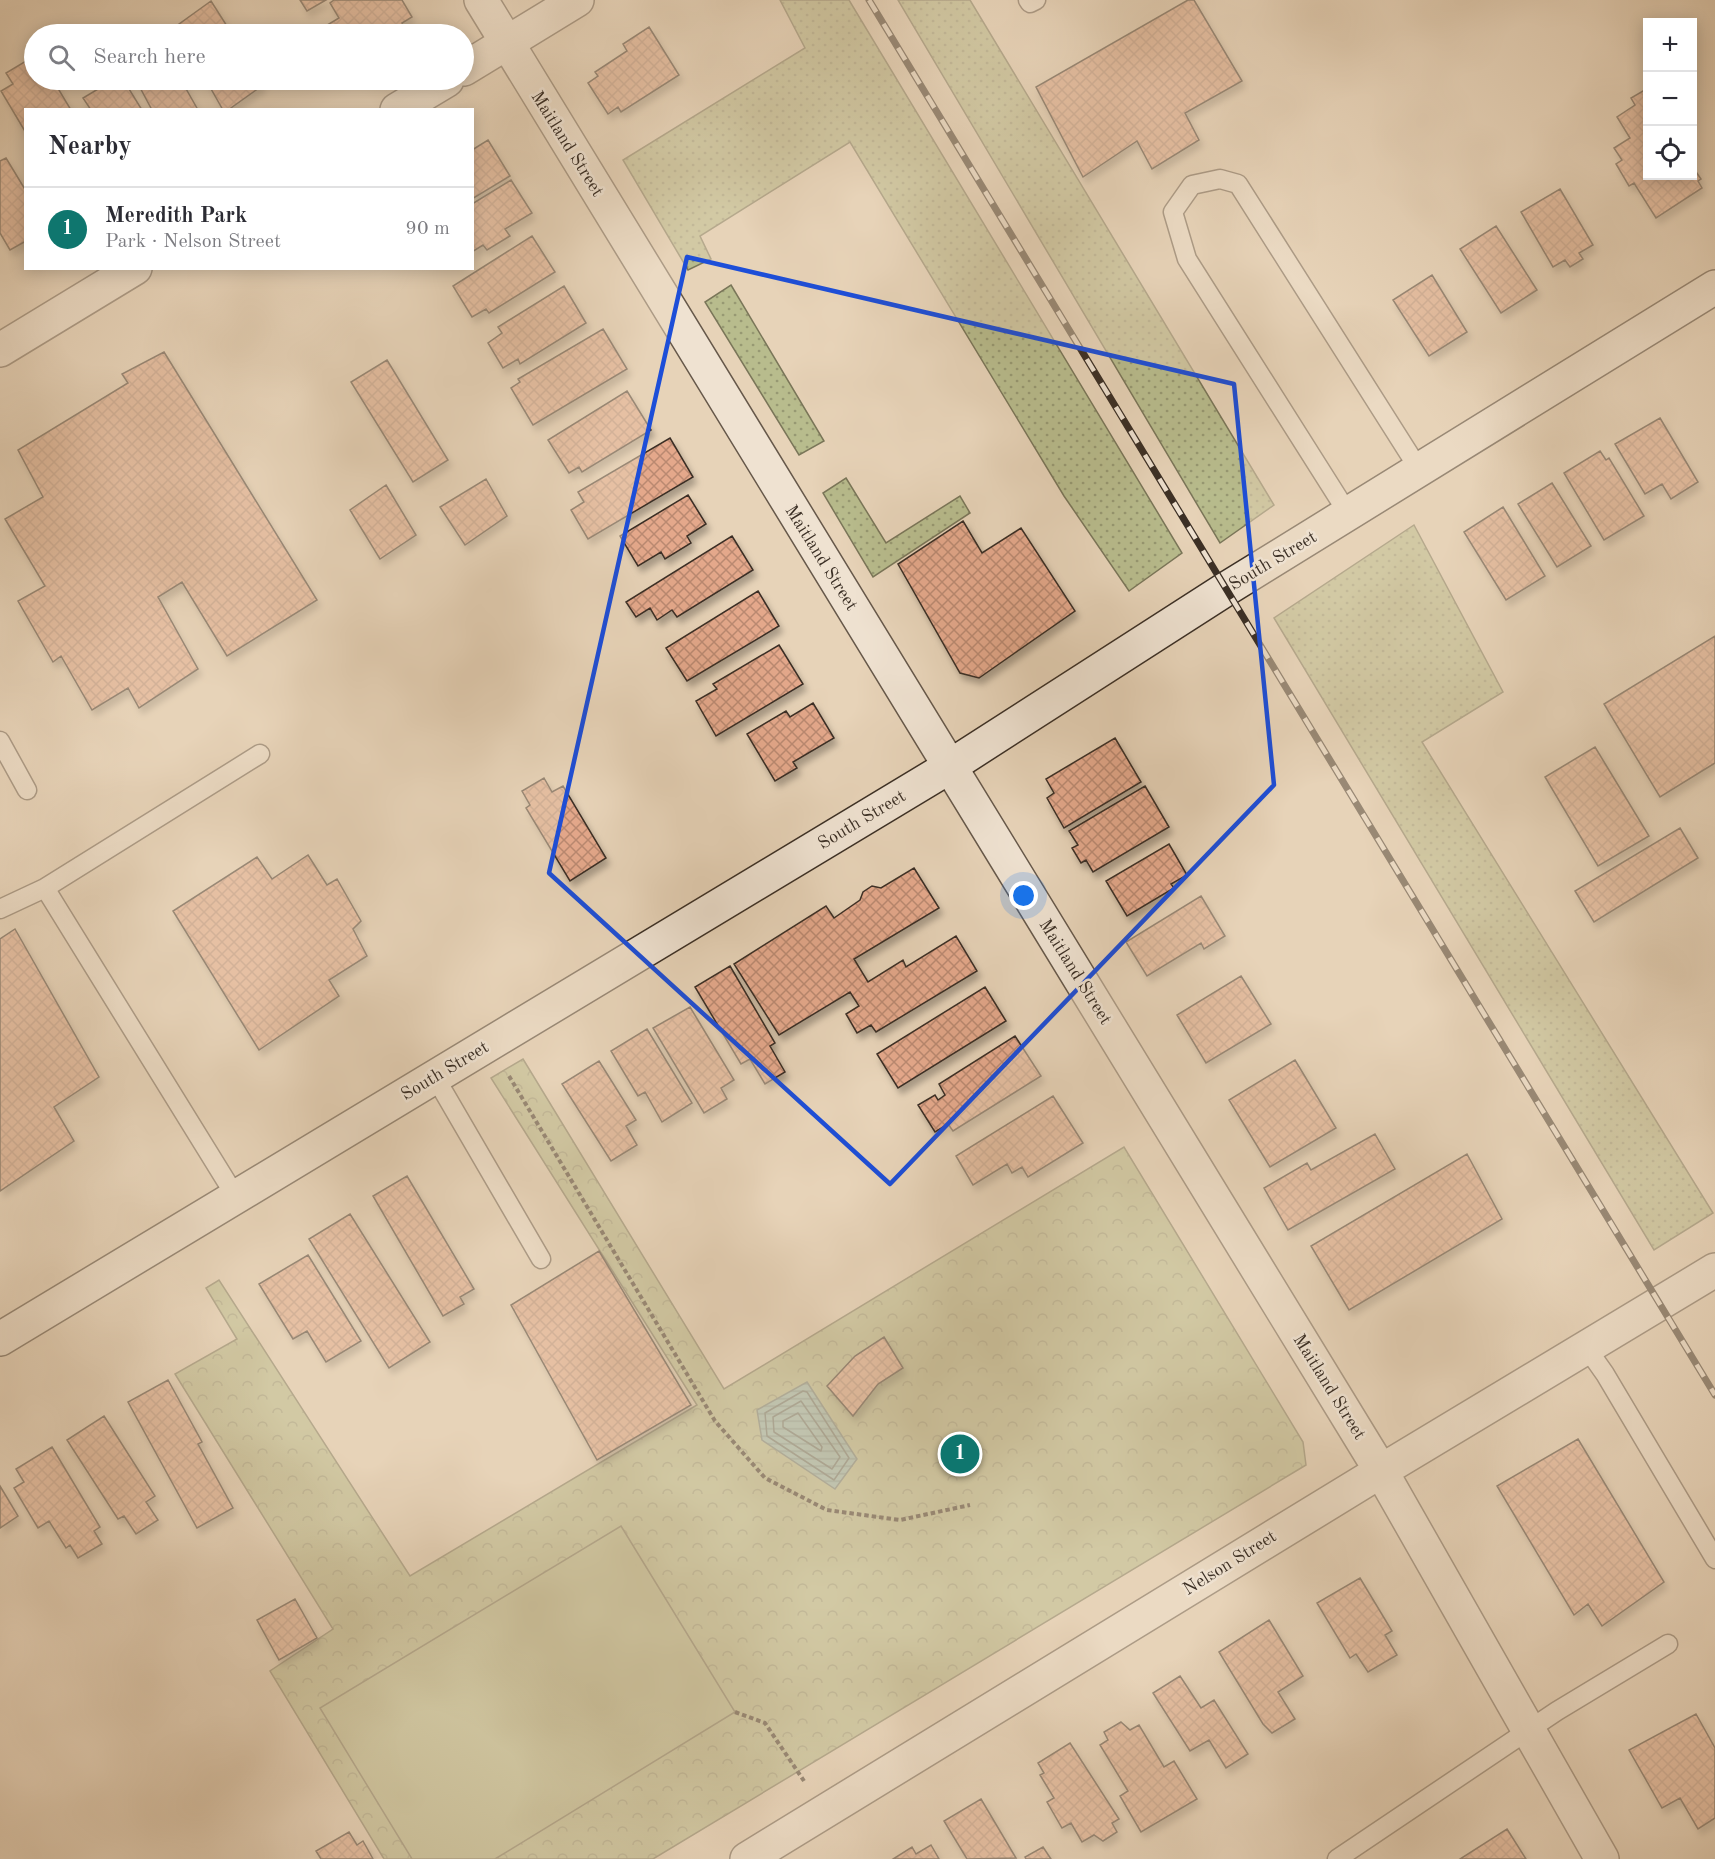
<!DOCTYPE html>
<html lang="en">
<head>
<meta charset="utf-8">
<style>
	:root { --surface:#fff; --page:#f2f2f3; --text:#2b2b33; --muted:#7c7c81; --line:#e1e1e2; --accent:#0f766e }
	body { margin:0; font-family:"Old Standard TT",serif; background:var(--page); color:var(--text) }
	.controls { position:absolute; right:18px; top:18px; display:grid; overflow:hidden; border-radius:0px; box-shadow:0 3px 15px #0003 }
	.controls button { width:54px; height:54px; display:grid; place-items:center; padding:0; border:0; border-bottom:2px solid var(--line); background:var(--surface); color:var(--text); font:30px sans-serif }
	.you { position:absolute; left:1024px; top:896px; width:21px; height:21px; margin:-15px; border:4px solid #fff; border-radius:50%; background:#1a73e8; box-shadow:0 0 0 9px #1a73e833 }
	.badge { display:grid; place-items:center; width:39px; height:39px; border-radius:50%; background:var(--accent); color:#fff; font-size:20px; font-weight:700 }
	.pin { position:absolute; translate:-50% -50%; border:3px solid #fff; box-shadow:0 2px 6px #0006 }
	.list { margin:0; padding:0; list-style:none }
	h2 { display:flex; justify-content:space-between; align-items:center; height:78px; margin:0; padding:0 24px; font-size:26px }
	h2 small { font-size:20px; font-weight:400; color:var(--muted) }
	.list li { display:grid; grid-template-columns:39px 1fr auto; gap:18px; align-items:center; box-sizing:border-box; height:84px; padding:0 24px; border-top:2px solid var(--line) }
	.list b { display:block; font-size:22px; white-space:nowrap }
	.list p { margin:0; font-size:20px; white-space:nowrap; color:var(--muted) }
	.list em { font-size:20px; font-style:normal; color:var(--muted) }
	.icon { flex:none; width:33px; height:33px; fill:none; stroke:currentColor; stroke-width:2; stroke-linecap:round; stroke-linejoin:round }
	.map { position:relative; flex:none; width:1715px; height:1859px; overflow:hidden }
	.search { position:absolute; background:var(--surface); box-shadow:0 3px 15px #0003; left:24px; top:24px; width:450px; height:66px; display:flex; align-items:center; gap:15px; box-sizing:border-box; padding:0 21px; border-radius:33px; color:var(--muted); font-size:22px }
	.panel { position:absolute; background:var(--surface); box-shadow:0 3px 15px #0003; left:24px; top:108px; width:450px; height:162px; border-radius:0px }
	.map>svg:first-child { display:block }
	.grass { fill:url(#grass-dots); stroke:#7a7659; stroke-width:1.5 }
	.park { fill:url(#park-crowns); stroke:#7a7659; stroke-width:1.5 }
	.pitch { fill:#b8bc8d; stroke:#7a7659; stroke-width:1.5 }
	.water { fill:url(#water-rules); stroke:#728177; stroke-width:1.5 }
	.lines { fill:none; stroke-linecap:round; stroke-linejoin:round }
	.shore { stroke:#69746a; stroke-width:1.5 }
	.building { fill:url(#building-cross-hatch); stroke:#3b2f25; stroke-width:1.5; filter:url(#shadow) }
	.lane-casing { stroke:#66584a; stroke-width:21 }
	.street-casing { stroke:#66584a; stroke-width:36 }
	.secondary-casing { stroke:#3b2f25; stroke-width:36 }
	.path { stroke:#3b2f25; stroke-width:4; stroke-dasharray:4.5 3; stroke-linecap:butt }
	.lane { stroke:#efe2d1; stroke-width:18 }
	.street { stroke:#efe2d1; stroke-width:33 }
	.secondary { stroke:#efe2d1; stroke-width:33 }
	.rail-casing { stroke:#3b2f25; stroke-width:7 }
	.rail { stroke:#efe2d1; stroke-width:4.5; stroke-dasharray:14; stroke-linecap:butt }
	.marked { fill:none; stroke:#1d4ed8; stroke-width:4.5; stroke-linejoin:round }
	.labels { text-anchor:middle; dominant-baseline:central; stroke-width:5; stroke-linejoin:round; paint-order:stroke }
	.street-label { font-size:18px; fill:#3b2f25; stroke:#efe2d1 }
</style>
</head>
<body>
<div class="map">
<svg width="1715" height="1859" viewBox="0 0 1715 1859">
	<defs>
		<pattern id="grass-dots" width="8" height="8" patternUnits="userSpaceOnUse" patternTransform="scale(1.5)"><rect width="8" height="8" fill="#b8bc8d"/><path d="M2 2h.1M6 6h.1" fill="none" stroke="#979973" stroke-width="1.8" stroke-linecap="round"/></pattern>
		<pattern id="park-crowns" width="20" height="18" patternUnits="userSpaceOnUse" patternTransform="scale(1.5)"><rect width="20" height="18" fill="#b8bc8d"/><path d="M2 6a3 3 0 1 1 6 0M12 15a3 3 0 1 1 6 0" fill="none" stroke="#979973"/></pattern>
		<pattern id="water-rules" width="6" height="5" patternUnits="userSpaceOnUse" patternTransform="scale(1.5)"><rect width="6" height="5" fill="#97b8ae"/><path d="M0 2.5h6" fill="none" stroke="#7c968d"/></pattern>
		<pattern id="building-cross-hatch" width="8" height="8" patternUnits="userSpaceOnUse" patternTransform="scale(1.5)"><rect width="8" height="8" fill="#e4a88b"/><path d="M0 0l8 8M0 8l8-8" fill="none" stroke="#ba8971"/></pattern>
		<filter id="shadow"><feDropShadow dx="3.5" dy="6" stdDeviation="3" flood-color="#0004"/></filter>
	</defs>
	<rect width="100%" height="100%" fill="#e7d3b8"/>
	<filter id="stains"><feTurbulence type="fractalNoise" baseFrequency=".00333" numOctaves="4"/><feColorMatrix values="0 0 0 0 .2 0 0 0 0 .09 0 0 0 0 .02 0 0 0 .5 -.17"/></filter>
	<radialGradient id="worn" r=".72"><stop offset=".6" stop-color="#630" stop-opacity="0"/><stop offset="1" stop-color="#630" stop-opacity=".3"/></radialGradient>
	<path class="grass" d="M780,0H849L1182,553L1129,591L1064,496L850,142L700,236L711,259L688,270L623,160L805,48Z
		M898,0H970L1274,505L1220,543Z
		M731,285L824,441L799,455L705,302Z
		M846,478L886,543L960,496L970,513L873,577L823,493Z
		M1414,525L1503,692L1422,742L1713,1213L1654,1250L1274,618Z"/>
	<path class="park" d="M523,1059L724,1389L1124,1147L1303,1442L1306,1465L653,1859H384L270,1671L333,1629L175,1374L237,1339L206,1288L219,1280L410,1576L697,1405L491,1078Z"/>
	<path class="pitch" d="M621,1526L735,1712L495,1859H412L320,1708Z"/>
	<path class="water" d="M807,1382L857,1459L835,1489L762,1440L757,1410Z"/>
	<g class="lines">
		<path class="shore" d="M803,1391L807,1392L849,1458L834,1480L767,1436L765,1413Z
			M801,1401L840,1457L832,1469L774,1432L773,1417Z
			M798,1413L822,1447L821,1451L783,1427V1421Z"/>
	</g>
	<path class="building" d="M300,0H326L307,11Z
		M334,0H402L412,17L402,23L405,28L395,34H322L319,30L339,18L330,3Z
		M1188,0H1194L1242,81L1185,113L1199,140L1152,169L1137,141L1083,177L1036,87Z
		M211,1L232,34H180L175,27Z
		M649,27L679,75L621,112L618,107L608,114L588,83L598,76L595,72L627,51L623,44Z
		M26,61L32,73L34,71V80H53L71,110H26V133L1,91L13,84L6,73Z
		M113,80H117L121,87L126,84L142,110H91L83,98Z
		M136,80H181L198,110H152Z
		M206,80H260L263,85L228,110H223Z
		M1648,88V176H1692V166L1701,179L1698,181L1702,188L1656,218L1634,183L1629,186L1616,164L1622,160L1614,148L1630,138L1617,117L1635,105L1631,98Z
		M488,140L510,176L472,199V150Z
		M6,158L26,191V241L10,250L0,233V161Z
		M511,180L532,213L505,229L510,236L487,250L483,245L472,252V204Z
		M1560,189L1593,245L1579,253L1583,259L1570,267L1565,260L1553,267L1521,212Z
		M1496,226L1537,290L1501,313L1460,249Z
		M532,236L555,272L489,313L486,309L472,317L453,286Z
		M1432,275L1467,332L1429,356L1393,300Z
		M564,286L586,323L520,364L518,359L503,368L488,343L502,333L498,327Z
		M603,329L627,369L533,425L511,388L520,382L518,379Z
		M164,352L317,600L227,656L182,582L158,597L198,669L139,708L128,688L92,710L61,656L53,662L18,601L45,586L5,519L43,497L18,450L128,383L122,374Z
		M387,360L448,460L413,482L351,382Z
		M627,391L651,430L582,472L579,467L569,473L548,440Z
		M1660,418L1698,482L1671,499L1662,484L1645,494L1615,444Z
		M670,438L693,477L588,539L571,510L584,502L578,492Z
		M1600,451L1606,460L1609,458L1644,516L1604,540L1564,473Z
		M486,479L507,516L465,545L440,507Z
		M1552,483L1591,546L1557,567L1518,504Z
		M386,485L416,535L380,559L350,510Z
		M688,495L706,524L687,536L691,543L665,559L661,552L638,566L620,536Z
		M1503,507L1545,576L1506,600L1464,532Z
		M963,521L982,553L1021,528L1075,611L979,678L960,673L898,564Z
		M732,536L753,570L677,617L672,610L657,620L650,608L636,617L626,602Z
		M758,591L779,626L687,681L666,648Z
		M1715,636V763L1660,797L1604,704Z
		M779,645L803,684L716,736L696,701L717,689L713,684Z
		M813,703L834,738L793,762L797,768L775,781L747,734L786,711L790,717Z
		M1115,738L1141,782L1064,828L1047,798L1054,793L1046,779Z
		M1595,747L1649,836L1598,866L1545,777Z
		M544,778L552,792L563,786L606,858L570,881L526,808L530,805L522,791Z
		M1145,786L1169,827L1093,872L1086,860L1081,863L1072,848L1078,845L1069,831Z
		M1680,828L1698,858L1594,922L1575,891Z
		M1169,844L1187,875L1171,884L1174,888L1127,916L1106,881Z
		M308,855L327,885L337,879L361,921L353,929L367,956L329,980L339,996L259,1050L173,911L257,857L272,879Z
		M914,868L939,908L854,959L868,982L903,960L906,967L956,936L977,971L876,1032L871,1025L857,1033L846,1014L859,1006L850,992L779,1035L734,964L826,906L834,918L860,900L863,892L872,886L881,888Z
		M1201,896L1225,936L1204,949L1201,943L1147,976L1126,942Z
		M15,929L99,1077L54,1107L74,1141L0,1191V939Z
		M730,966L775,1043L770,1046L785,1072L765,1084L750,1059L741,1064L695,987Z
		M1241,976L1271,1024L1206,1063L1177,1015Z
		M985,987L1006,1021L898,1088L877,1054Z
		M690,1007L734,1080L721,1088L727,1099L704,1113L653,1028Z
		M647,1029L692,1103L662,1122L645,1092L638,1096L611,1051Z
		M1015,1036L1041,1076L953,1131L948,1124L935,1132L918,1105L935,1095L938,1100L945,1095L939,1084Z
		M1295,1060L1336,1128L1270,1167L1229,1100Z
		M599,1061L636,1120L626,1126L637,1145L611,1161L562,1084Z
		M1053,1096L1083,1143L1028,1177L1022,1167L1012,1173L1007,1164L973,1185L956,1156Z
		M1375,1134L1395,1169L1288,1230L1264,1188L1307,1163L1311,1170Z
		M1467,1154L1502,1219L1349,1310L1311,1246Z
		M407,1176L474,1289L460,1297L464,1304L443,1316L373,1196Z
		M350,1214L430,1342L389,1368L309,1239Z
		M599,1251L691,1405L597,1460L511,1305Z
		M308,1255L361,1341L326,1362L307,1331L293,1339L259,1284Z
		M884,1337L903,1368L878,1384L853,1416L827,1386L855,1356Z
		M168,1380L202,1442L198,1444L233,1508L197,1528L128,1402Z
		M104,1416L155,1496L146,1502L158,1520L136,1534L124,1516L118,1519L67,1440Z
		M1578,1439L1664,1582L1602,1626L1588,1604L1574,1615L1497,1486Z
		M52,1447L100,1527L94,1531L102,1544L78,1558L70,1545L66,1548L49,1521L38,1528L14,1488L24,1482L16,1469Z
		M0,1486L18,1516L0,1528Z
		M1360,1578L1392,1631L1385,1635L1397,1655L1368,1672L1356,1654L1350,1658L1317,1603Z
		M295,1599L317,1638L279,1660L257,1620Z
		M1269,1620L1303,1676L1278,1692L1295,1719L1272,1733L1263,1724L1219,1652Z
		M1180,1676L1201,1708L1214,1700L1248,1754L1226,1768L1209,1740L1190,1751L1153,1693Z
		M1696,1714L1715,1748V1818L1698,1829L1680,1798L1662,1808L1629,1750Z
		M1121,1722L1130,1730L1139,1725L1164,1767L1174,1761L1197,1799L1141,1832L1120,1796L1128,1791L1100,1745L1108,1740L1104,1732Z
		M1070,1743L1119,1819L1112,1823L1117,1832L1103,1841L1094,1835L1082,1842L1071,1823L1062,1828L1047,1802L1054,1798L1040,1775L1044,1773L1038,1763Z
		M981,1799L1016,1858L967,1859L944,1821Z
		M1507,1829L1526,1859H1460Z
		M349,1832L357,1845L363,1841L373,1859H321L316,1851Z
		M931,1845L939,1859H893L912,1847L916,1854Z
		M1043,1847L1051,1859H1026L1025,1857Z"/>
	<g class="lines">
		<defs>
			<path id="lane" d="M1028,0L1030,3L1036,0
				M1349,515L1187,259L1173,212L1192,185L1220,179L1238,184L1420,471
				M0,741L27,790
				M0,909L45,888
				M435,1077L541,1259
				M236,1197L45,888L260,754
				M1586,1347L1605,1374L1715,1559
				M1337,1859L1557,1711L1668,1644"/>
			<path id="street" d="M481,0L1381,1471L1602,1859
				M464,69L577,0
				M397,110L447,80
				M0,350L135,268
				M747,1859L1381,1471L1715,1270"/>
			<path id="secondary" d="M0,1339L949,767L1226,589L1715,287"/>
		</defs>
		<use href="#lane" class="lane-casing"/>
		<use href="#street" class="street-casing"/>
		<use href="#secondary" class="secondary-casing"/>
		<path class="path" d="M509,1076L715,1421L765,1478L827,1510L900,1520L970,1505
			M735,1712L765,1723L804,1781"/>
		<use href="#lane" class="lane"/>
		<use href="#street" class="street"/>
		<use href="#secondary" class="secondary"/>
		<defs>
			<path id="rail" d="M869,0L1715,1395"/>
		</defs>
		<use href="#rail" class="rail-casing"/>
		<use href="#rail" class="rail"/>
	</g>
	<path d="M0 0H1715V1859H0ZM687,257L1234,384L1274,785L890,1184L549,873Z" fill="#e7d3b8" fill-opacity=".55" fill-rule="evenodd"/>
	<path class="marked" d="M687,257L1234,384L1274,785L890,1184L549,873Z"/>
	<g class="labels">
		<g class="street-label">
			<text transform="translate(567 144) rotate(58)">Maitland Street</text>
			<text transform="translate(821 558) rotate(58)">Maitland Street</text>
			<text transform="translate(1273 561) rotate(-31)">South Street</text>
			<text transform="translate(862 820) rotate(-31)">South Street</text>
			<text transform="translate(1075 972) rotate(58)">Maitland Street</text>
			<text transform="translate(445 1071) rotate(-31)">South Street</text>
			<text transform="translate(1329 1387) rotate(58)">Maitland Street</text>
			<text transform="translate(1230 1563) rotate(-32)">Nelson Street</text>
		</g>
	</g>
	<rect width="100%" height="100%" filter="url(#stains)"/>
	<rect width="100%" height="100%" fill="url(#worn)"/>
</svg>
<div class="controls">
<button>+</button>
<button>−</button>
<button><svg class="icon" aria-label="locate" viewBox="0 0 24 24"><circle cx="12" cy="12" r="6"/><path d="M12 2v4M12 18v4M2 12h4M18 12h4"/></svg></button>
</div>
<div class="you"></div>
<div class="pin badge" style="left:960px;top:1454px">1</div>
<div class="search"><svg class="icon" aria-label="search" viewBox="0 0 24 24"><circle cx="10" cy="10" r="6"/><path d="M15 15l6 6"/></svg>Search here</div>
<section class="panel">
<h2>Nearby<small></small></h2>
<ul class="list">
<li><span class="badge">1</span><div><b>Meredith Park</b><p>Park · Nelson Street</p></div><em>90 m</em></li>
</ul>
</section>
</div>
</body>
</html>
